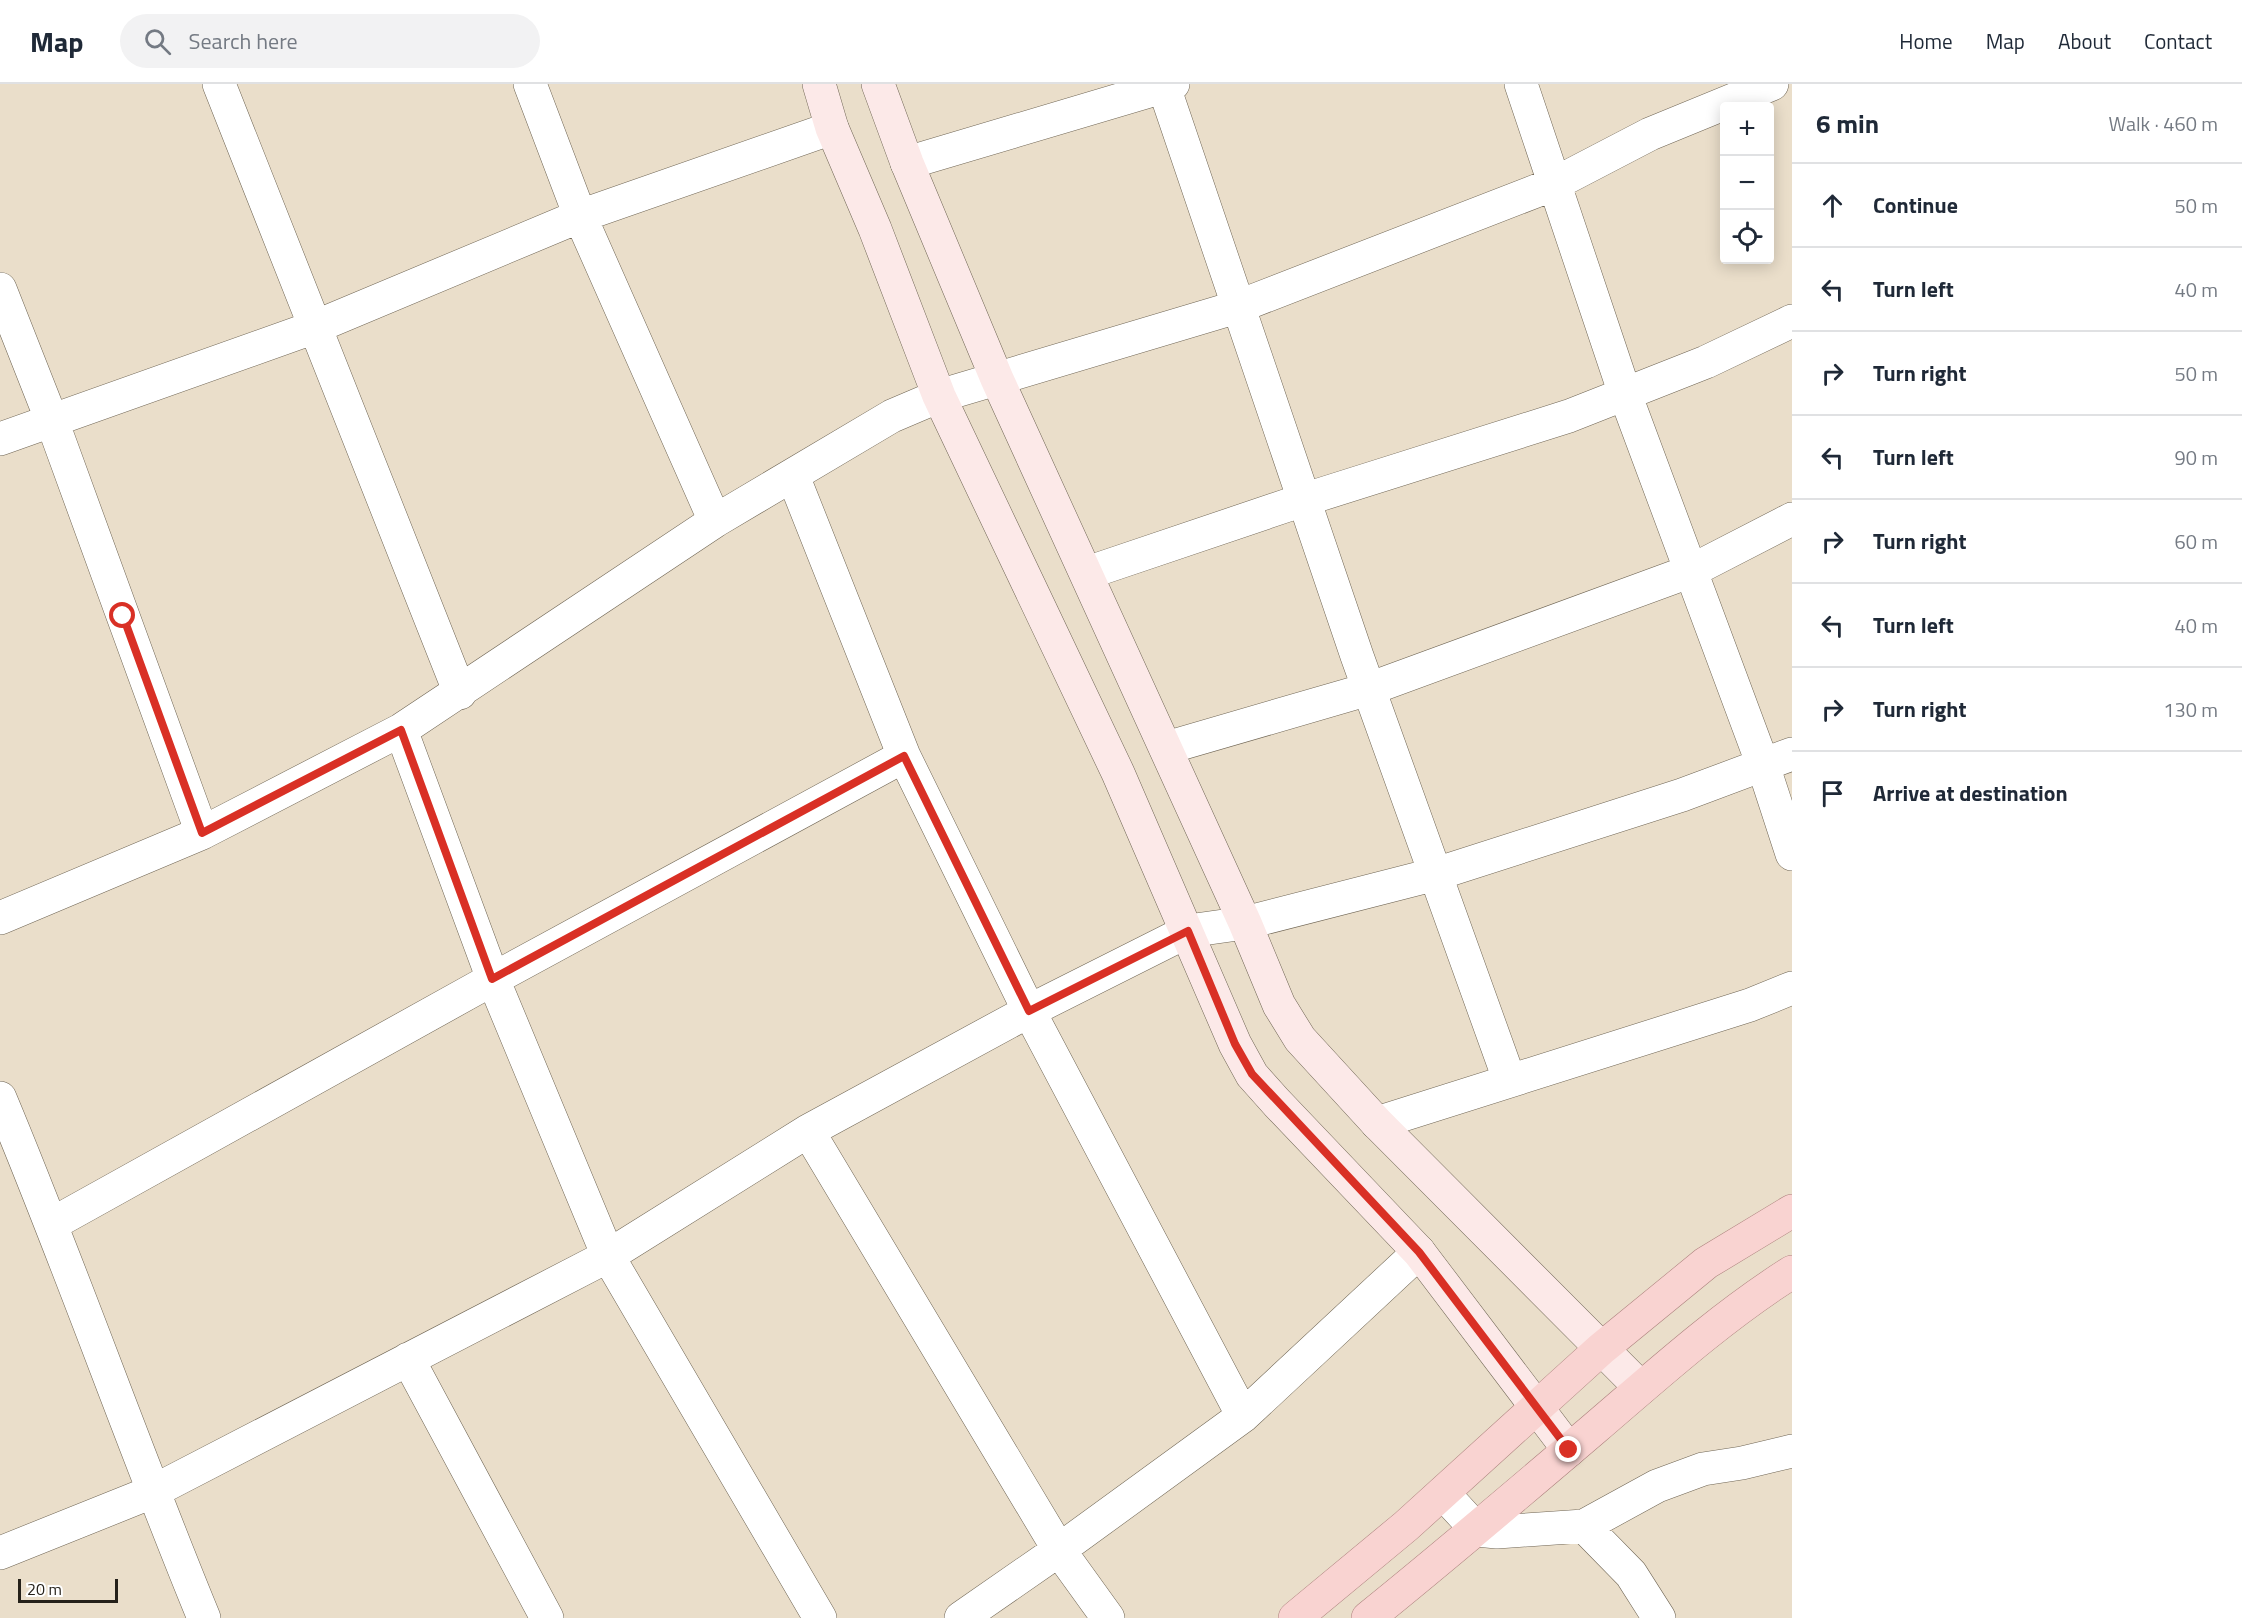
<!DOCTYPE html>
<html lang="en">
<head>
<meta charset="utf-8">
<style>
	:root { --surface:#fff; --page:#f2f2f3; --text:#1f2937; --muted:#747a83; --line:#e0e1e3 }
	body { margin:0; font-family:"Titillium Web",sans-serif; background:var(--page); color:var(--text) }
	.controls { position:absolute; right:18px; top:18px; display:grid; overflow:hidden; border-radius:6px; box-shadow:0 3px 15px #0003 }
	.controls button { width:54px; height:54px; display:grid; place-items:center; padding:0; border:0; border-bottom:2px solid var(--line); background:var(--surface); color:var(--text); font:30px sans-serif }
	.scale { position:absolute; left:18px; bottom:15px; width:100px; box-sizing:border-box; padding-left:6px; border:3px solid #25211a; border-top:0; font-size:16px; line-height:21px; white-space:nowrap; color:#25211a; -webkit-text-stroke:4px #fff; paint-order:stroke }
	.stop { position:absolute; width:18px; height:18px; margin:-14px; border:4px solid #d93025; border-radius:50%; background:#fff }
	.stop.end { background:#d93025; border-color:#fff; box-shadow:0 2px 6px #0008 }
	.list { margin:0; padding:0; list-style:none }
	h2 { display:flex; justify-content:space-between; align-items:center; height:78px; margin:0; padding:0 24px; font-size:26px }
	h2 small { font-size:20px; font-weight:400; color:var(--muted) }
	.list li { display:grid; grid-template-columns:39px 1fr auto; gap:18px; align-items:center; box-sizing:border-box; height:84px; padding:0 24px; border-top:2px solid var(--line) }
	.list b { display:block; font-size:22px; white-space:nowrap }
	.list em { font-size:20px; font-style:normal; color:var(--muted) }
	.icon { flex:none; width:33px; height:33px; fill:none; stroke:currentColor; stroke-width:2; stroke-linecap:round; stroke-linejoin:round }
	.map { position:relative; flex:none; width:1792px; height:1534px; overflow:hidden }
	header { display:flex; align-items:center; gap:36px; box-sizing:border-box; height:84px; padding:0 30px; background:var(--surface); border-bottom:2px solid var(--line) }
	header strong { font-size:28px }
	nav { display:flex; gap:33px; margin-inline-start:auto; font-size:21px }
	.search { width:420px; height:54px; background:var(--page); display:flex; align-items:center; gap:15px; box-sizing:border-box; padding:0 21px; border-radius:33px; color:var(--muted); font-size:22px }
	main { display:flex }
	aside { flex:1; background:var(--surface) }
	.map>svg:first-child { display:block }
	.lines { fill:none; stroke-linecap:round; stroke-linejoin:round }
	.street-casing { stroke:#6f6554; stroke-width:34 }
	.secondary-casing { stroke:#6f6554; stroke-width:34 }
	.primary-casing { stroke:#ac817d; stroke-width:34 }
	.street { stroke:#fff; stroke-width:33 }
	.secondary { stroke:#fce9e8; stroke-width:33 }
	.primary { stroke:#f9d3d1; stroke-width:33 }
	.route { stroke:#d93025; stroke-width:8 }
</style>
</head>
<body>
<header>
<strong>Map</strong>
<div class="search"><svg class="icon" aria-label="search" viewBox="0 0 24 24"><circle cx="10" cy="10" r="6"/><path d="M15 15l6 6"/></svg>Search here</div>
<nav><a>Home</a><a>Map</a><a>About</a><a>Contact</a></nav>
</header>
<main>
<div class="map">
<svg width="1792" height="1534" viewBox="0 0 1792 1534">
	<rect width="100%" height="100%" fill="#eadeca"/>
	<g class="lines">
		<defs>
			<path id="street" d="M219,0L460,609
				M530,0L580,132L715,437
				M1163,0L1357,572L1509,995
				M1521,0L1625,310L1763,681L1792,770
				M907,79L1173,0
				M0,205L52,337L202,749
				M0,355L315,243L580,132L832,44
				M793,392L904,672L1029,927L1243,1332
				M1087,489L1303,416L1569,332L1706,278L1792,237
				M401,646L493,895L608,1172L820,1534
				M1166,664L1369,605L1691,487L1792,435
				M0,834L202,749L401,646L715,437L892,332L939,312L1237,223L1554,100L1650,50L1772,0
				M0,1014C72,1186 133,1362 204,1534
				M1377,1039L1750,921L1792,904
				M808,1047L1059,1466L1108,1534
				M52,1140L493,895L904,672
				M408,1275L547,1534
				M1443,1409L1477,1446L1497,1448L1584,1442L1631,1490L1659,1534
				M1584,1442L1657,1402L1703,1385L1742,1379L1792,1367
				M0,1469L152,1408L608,1172L808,1047L1029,927L1188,847L1245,839L1436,790L1682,711L1792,670
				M961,1534L1059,1466L1243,1332L1419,1168"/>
			<path id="secondary" d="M819,0L832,44L875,145L939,312L1118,689L1235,960L1252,991L1277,1019L1419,1168L1569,1366
				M878,0L907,79L997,295L1245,839L1279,921L1300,955L1377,1039L1641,1304"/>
			<path id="primary" d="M1295,1534L1406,1442L1601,1265L1706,1179L1792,1127
				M1368,1534C1445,1472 1520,1408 1595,1344C1658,1290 1721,1233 1792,1188"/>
		</defs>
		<use href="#street" class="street-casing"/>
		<use href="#secondary" class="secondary-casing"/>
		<use href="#primary" class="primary-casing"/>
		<use href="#street" class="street"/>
		<use href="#secondary" class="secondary"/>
		<use href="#primary" class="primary"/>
	</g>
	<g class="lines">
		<path class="route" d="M123,532L202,749L401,646L492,895L904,672L1029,927L1188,847L1235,960L1252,990L1419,1168L1569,1366"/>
	</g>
</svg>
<div class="controls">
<button>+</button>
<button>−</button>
<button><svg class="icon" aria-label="locate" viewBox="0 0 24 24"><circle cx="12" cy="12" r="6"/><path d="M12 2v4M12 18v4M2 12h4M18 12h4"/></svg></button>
</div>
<div class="scale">20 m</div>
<div class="stop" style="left:123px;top:532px"></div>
<div class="stop end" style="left:1569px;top:1366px"></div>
</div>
<aside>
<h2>6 min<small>Walk · 460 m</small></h2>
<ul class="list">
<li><svg class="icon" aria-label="ahead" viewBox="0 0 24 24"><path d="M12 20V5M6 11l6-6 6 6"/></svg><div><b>Continue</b></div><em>50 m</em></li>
<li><svg class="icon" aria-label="left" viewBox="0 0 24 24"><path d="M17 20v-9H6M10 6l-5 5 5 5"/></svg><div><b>Turn left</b></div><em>40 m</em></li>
<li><svg class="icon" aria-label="right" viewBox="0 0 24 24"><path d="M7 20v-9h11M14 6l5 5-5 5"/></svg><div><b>Turn right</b></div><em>50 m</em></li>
<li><svg class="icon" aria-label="left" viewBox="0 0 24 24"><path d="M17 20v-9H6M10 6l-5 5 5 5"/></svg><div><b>Turn left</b></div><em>90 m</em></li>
<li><svg class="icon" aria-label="right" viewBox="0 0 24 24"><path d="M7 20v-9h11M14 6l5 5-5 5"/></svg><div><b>Turn right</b></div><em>60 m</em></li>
<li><svg class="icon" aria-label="left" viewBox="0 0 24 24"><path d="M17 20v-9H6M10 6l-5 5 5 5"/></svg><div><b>Turn left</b></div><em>40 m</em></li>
<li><svg class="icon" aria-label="right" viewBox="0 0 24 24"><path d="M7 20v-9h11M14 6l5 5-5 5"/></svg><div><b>Turn right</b></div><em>130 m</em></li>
<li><svg class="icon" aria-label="arrive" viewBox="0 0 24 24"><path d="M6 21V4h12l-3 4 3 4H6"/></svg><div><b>Arrive at destination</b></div></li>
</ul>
</aside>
</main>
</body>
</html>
